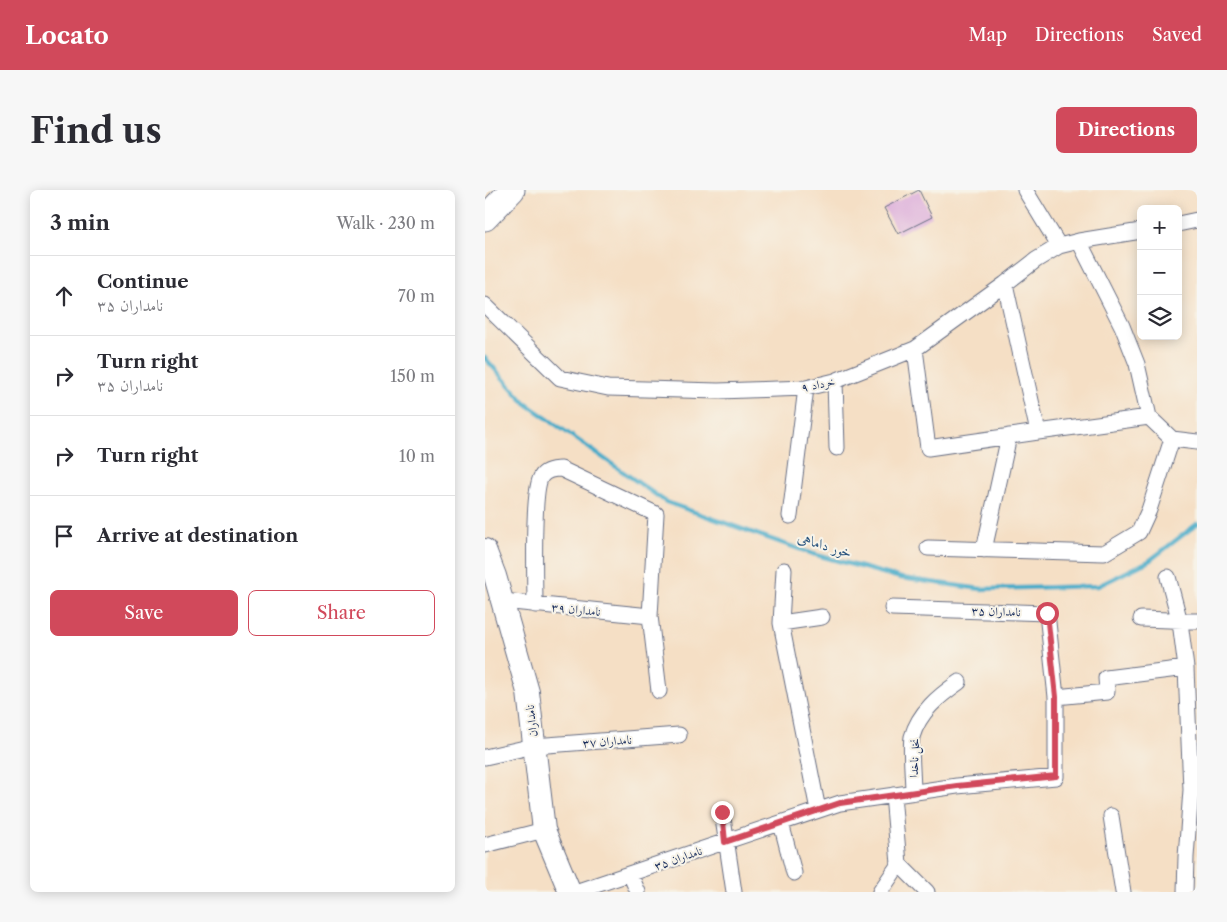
<!DOCTYPE html>
<html lang="en">
<head>
<meta charset="utf-8">
<style>
	:root { --surface:#fff; --page:#f7f7f7; --text:#2b2b33; --muted:#7c7c81; --line:#e1e1e2; --accent:#d1495b }
	body { margin:0; font-family:"Libre Caslon Text",Amiri,serif; background:var(--page); color:var(--text) }
	.controls { position:absolute; right:15px; top:15px; display:grid; overflow:hidden; border-radius:8px; box-shadow:0 2px 12px #0003 }
	.controls button { width:45px; height:45px; display:grid; place-items:center; padding:0; border:0; border-bottom:1px solid var(--line); background:var(--surface); color:var(--text); font:25px sans-serif }
	.stop { position:absolute; width:15px; height:15px; margin:-11px; border:4px solid #d1495b; border-radius:50%; background:#fff }
	.stop.end { background:#d1495b; border-color:#fff; box-shadow:0 1px 5px #0008 }
	.list { margin:0; padding:0; list-style:none }
	h2 { display:flex; justify-content:space-between; align-items:center; height:65px; margin:0; padding:0 20px; font-size:21px }
	h2 small { font-size:16px; font-weight:400; color:var(--muted) }
	.list li { display:grid; grid-template-columns:32px 1fr auto; gap:15px; align-items:center; box-sizing:border-box; height:80px; padding:0 20px; border-top:1px solid var(--line) }
	.list b { display:block; font-size:19px; white-space:nowrap }
	.list p { margin:0; font-size:16px; white-space:nowrap; color:var(--muted) }
	.list em { font-size:16px; font-style:normal; color:var(--muted) }
	.actions { display:flex; gap:10px; padding:15px 20px }
	.actions a { flex:1; padding:11px 0; border:1px solid var(--accent); border-radius:8px; text-align:center; font-size:18px; color:var(--accent) }
	.actions .main { background:var(--accent); color:#fff }
	.icon { flex:none; width:28px; height:28px; fill:none; stroke:currentColor; stroke-width:2; stroke-linecap:round; stroke-linejoin:round }
	.map { position:relative; flex:none; width:712px; height:702px; overflow:hidden; border-radius:8px }
	header { display:flex; align-items:center; gap:30px; box-sizing:border-box; height:70px; padding:0 25px; background:var(--accent); color:#fff }
	header strong { font-size:24px }
	nav { display:flex; gap:28px; margin-inline-start:auto; font-size:18px }
	.intro { display:flex; align-items:center; justify-content:space-between; box-sizing:border-box; height:120px; padding:0 30px }
	h1 { margin:0; font-size:35px }
	.button { padding:12px 22px; border-radius:8px; background:var(--accent); color:#fff; font-size:18px; font-weight:700 }
	main { display:flex; gap:30px; padding:0 30px }
	aside { flex:1; background:var(--surface); border-radius:8px; box-shadow:0 2px 12px #0003 }
	.map>svg:first-child { display:block }
	.lines { fill:none; stroke-linecap:round; stroke-linejoin:round }
	.stream { stroke:#4aacc9; stroke-width:4.5 }
	.building { fill:#dcacda }
	.street-casing { stroke:#676d82; stroke-width:17 }
	.secondary-casing { stroke:#676d82; stroke-width:24 }
	.primary-casing { stroke:#676d82; stroke-width:27 }
	.street { stroke:#fff; stroke-width:15 }
	.secondary { stroke:#fff; stroke-width:22 }
	.primary { stroke:#fff; stroke-width:25 }
	.route { stroke:#d1495b; stroke-width:6 }
	.labels { text-anchor:middle; dominant-baseline:central; stroke-width:4; stroke-linejoin:round; paint-order:stroke }
	.street-label { font-size:12px; fill:#1b2f5e; stroke:#f7f3e8 }
	.water-label { font-size:14px; font-style:italic; fill:#29547e; stroke:#f7f3e8 }
</style>
</head>
<body>
<header>
<strong>Locato</strong>
<nav><a>Map</a><a>Directions</a><a>Saved</a></nav>
</header>
<div class="intro"><h1>Find us</h1><a class="button">Directions</a></div>
<main>
<aside>
<h2>3 min<small>Walk · 230 m</small></h2>
<ul class="list">
<li><svg class="icon" aria-label="ahead" viewBox="0 0 24 24"><path d="M12 20V5M6 11l6-6 6 6"/></svg><div><b>Continue</b><p>نامداران ۳۵</p></div><em>70 m</em></li>
<li><svg class="icon" aria-label="right" viewBox="0 0 24 24"><path d="M7 20v-9h11M14 6l5 5-5 5"/></svg><div><b>Turn right</b><p>نامداران ۳۵</p></div><em>150 m</em></li>
<li><svg class="icon" aria-label="right" viewBox="0 0 24 24"><path d="M7 20v-9h11M14 6l5 5-5 5"/></svg><div><b>Turn right</b></div><em>10 m</em></li>
<li><svg class="icon" aria-label="arrive" viewBox="0 0 24 24"><path d="M6 21V4h12l-3 4 3 4H6"/></svg><div><b>Arrive at destination</b></div></li>
</ul>
<div class="actions"><a class="main">Save</a><a>Share</a></div>
</aside>
<div class="map">
<svg width="712" height="702" viewBox="0 0 712 702">
	<rect width="100%" height="100%" fill="#f7f3e8"/>
	<filter id="ink" filterUnits="userSpaceOnUse"><feTurbulence type="fractalNoise" baseFrequency=".02" numOctaves="2"/><feDisplacementMap in="SourceGraphic" scale="10" xChannelSelector="R" yChannelSelector="G"/><feConvolveMatrix kernelMatrix="1 2 1 2 8 2 1 2 1" color-interpolation-filters="sRGB"/></filter>
	<filter id="wash" filterUnits="userSpaceOnUse"><feTurbulence type="fractalNoise" baseFrequency=".0096" numOctaves="4" result="noise"/><feDisplacementMap in="SourceGraphic" scale="20" xChannelSelector="R" yChannelSelector="G"/><feGaussianBlur stdDeviation="1.12" result="paint"/><feColorMatrix in="noise" values="0 0 0 0 0 0 0 0 0 0 0 0 0 0 0 0 0 1.4 0 .05"/><feComposite in="paint" operator="in"/></filter>
	<g filter="url(#wash)">
		<rect width="100%" height="100%" fill="#f5dfc5"/>
		<g class="lines">
			<path class="stream" d="M0,168L40,213L181,312L328,364L416,388L496,399L613,396L664,371L712,334"/>
		</g>
		<g id="blocks">
			<path class="building" d="M434,0L447,27L413,44L399,18Z"/>
		</g>
	</g>
	<g filter="url(#ink)">
		<use href="#blocks" fill-opacity="0" stroke="#676d82" stroke-width="1"/>
		<g class="lines">
			<defs>
				<path id="street" d="M540,0L574,56
					M693,34L712,30
					M594,51L637,136L652,174L664,227L687,249L712,252
					M0,115L75,188L123,198L233,201L321,198L350,191L430,159L520,94L551,70L574,56L594,51L656,41
					M430,159L443,258L553,242L520,94
					M350,191L352,258
					M553,242L664,227
					M305,326L321,198
					M443,358L619,363L654,342L664,320L687,249
					M499,360L524,246
					M299,380L296,433L333,620
					M683,387L695,432L701,478L706,600L701,667L700,702
					M18,411L165,426
					M50,415C50,392 47,302 56,287C60,280 69,279 76,279L171,324L165,426L174,501
					M407,418L562,423L571,507
					M656,429L712,431
					M296,433L337,427
					M0,567L49,556L194,545
					M428,602C428,589 425,559 427,547C434,522 454,506 474,492
					M408,605L414,674L442,702
					M237,622L249,702
					M626,626L638,702
					M296,633L309,683
					M0,655L59,640
					M145,684L153,702
					M90,702L355,613L472,596L571,587V507L622,502L621,488L701,478
					M395,702L414,674"/>
				<path id="secondary" d="M0,360L10,386L43,502L59,640L85,702"/>
				<path id="primary" d="M0,28L27,0"/>
			</defs>
			<use href="#street" class="street-casing"/>
			<use href="#secondary" class="secondary-casing"/>
			<use href="#primary" class="primary-casing"/>
			<use href="#street" class="street"/>
			<use href="#secondary" class="secondary"/>
			<use href="#primary" class="primary"/>
		</g>
	</g>
	<g class="lines" filter="url(#ink)">
		<path class="route" d="M237,622L240,652L355,613L472,596L571,586V507L562,423"/>
	</g>
	<g class="labels">
		<g class="street-label">
			<text transform="translate(333 194) rotate(-11)">خرداد ۹</text>
			<text transform="translate(91 419) rotate(6)">نامداران ۳۹</text>
			<text transform="translate(511 421) rotate(2)">نامداران ۳۵</text>
			<text transform="translate(46 531) rotate(-96)">نامداران</text>
			<text transform="translate(122 551) rotate(-4)">نامداران ۳۷</text>
			<text transform="translate(429 568) rotate(-88)">نخل ناخدا</text>
			<text transform="translate(193 668) rotate(-19)">نامداران ۳۵</text>
		</g>
		<g class="water-label">
			<text transform="translate(340 355) rotate(17)">خور داماهی</text>
		</g>
	</g>
</svg>
<div class="controls">
<button>+</button>
<button>−</button>
<button><svg class="icon" aria-label="layers" viewBox="0 0 24 24"><path d="M12 4l9 5-9 5-9-5zM3 14l9 5 9-5"/></svg></button>
</div>
<div class="stop" style="left:562px;top:423px"></div>
<div class="stop end" style="left:237px;top:622px"></div>
</div>
</main>
</body>
</html>
